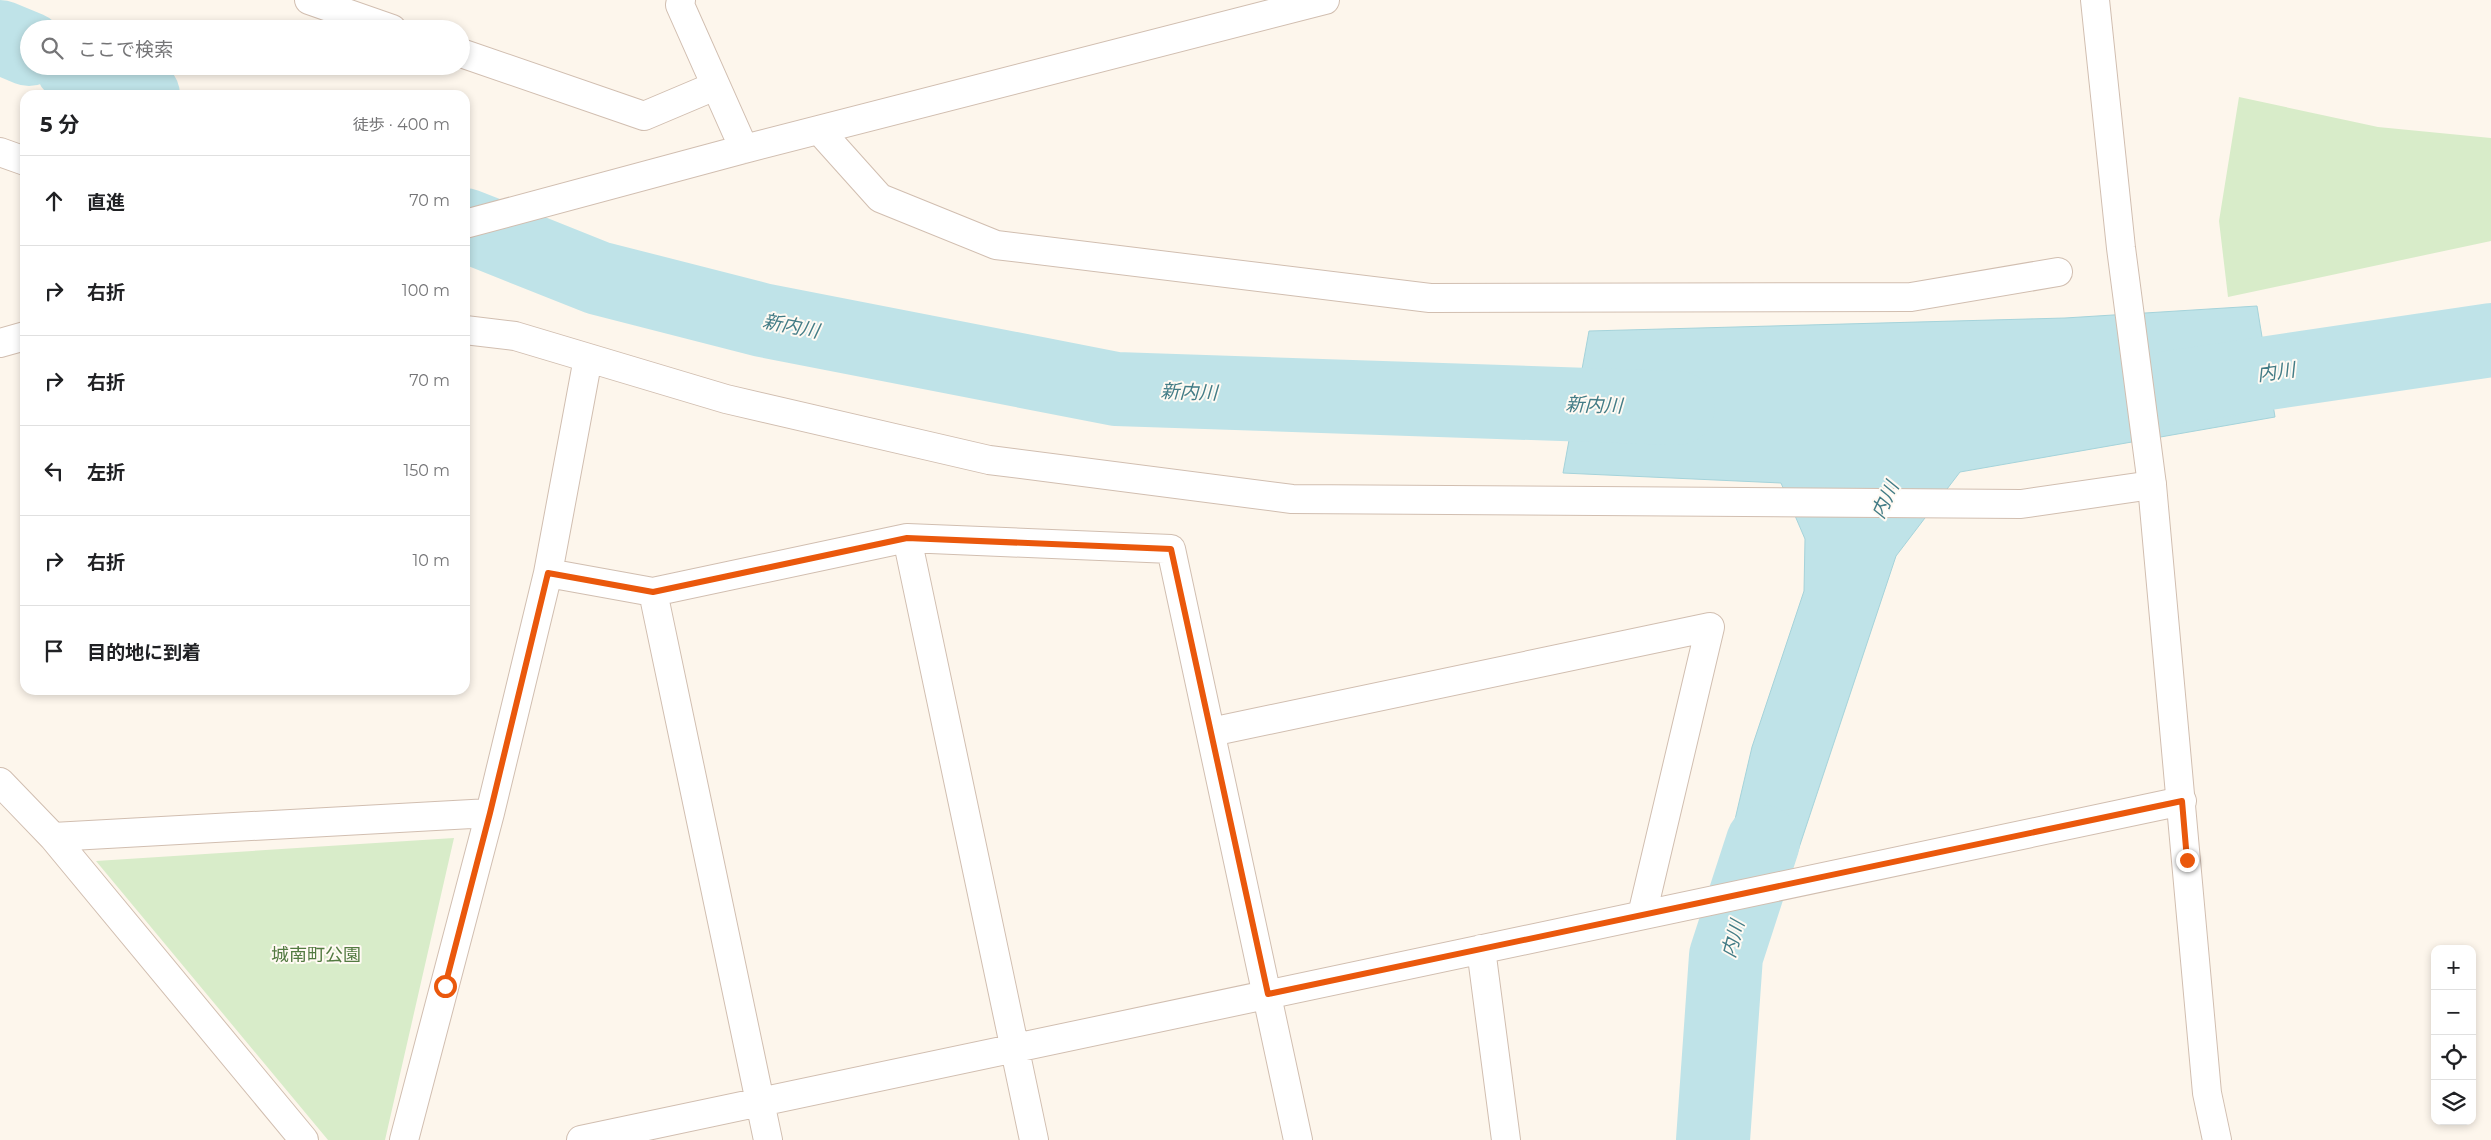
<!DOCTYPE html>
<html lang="ja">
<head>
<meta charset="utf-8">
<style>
	:root { --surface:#fff; --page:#f2f2f2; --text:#202124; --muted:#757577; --line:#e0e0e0 }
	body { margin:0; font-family:Montserrat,"Noto Sans JP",sans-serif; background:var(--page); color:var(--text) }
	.controls { position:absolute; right:15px; bottom:15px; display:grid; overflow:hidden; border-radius:10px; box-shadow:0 2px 8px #0003 }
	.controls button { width:45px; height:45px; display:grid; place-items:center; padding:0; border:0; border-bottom:1px solid var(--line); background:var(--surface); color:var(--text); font:25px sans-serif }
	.stop { position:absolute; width:15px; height:15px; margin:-11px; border:4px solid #ea580c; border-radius:50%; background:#fff }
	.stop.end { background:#ea580c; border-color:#fff; box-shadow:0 1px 5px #0008 }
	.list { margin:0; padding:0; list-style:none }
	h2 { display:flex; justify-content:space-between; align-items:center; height:65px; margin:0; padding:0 20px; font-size:21px }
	h2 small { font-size:16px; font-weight:400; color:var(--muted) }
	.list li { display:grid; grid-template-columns:32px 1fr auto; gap:15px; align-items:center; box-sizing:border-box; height:90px; padding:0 20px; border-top:1px solid var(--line) }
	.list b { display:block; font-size:19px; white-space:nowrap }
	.list em { font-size:16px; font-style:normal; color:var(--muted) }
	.icon { flex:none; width:28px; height:28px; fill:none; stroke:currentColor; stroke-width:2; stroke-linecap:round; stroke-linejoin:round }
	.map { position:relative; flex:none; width:2491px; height:1140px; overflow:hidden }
	.search { position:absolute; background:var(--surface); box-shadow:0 2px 8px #0003; left:20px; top:20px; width:450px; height:55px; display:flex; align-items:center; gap:12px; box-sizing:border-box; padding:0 18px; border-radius:28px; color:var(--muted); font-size:19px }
	.panel { position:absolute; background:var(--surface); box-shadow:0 2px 8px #0003; left:20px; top:90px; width:450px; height:605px; border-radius:15px }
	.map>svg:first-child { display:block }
	.green { fill:#d8ecc9 }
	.water { fill:#bfe3e8; stroke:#a5d3da }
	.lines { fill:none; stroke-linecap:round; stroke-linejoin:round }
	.river { stroke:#bfe3e8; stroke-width:74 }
	.minor-casing { stroke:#d1beb0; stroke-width:30 }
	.tertiary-casing { stroke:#d1beb0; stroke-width:30 }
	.minor { stroke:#fff; stroke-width:28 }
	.tertiary { stroke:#fff; stroke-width:28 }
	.route { stroke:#ea580c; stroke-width:6 }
	.labels { text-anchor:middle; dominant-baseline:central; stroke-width:4; stroke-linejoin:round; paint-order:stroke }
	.park-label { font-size:18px; fill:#537a41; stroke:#fffaf3 }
	.water-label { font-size:19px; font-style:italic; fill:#437c86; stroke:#fffaf3 }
</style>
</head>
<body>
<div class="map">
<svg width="2491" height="1140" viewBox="0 0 2491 1140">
	<rect width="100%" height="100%" fill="#fdf6ec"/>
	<path class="green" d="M2239,97L2378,127L2491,138V241L2228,297L2219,221Z
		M454,838L385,1140H328L96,861Z"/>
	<path class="water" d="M2257,306L2275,417L1960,472L1896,556L1769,938L1707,939L1752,747L1804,591L1805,539L1781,483L1563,473L1589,331L2065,318Z"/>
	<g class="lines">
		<path class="river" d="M0,37L29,49
			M72,66L143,95
			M465,225L598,278L762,320L1116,389L1678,408
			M2168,388L2491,340
			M1713,1140L1726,956L1763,842"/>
		<defs>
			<path id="minor" d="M309,0L392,29
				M681,0L680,5L744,149
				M461,53L644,116L715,86
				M819,130L880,198L996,245L1430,298L1911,297L2058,272
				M0,152L25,161
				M465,224L744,149L1325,0
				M465,330L515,336L726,399L989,460L1292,499L2021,504L2152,485
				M0,343L25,336
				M907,538L1034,1140
				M548,573L653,592L907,538L1171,549L1298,1140
				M653,592L768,1140
				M1211,732L1710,627L1642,915
				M0,782L53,837L304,1140
				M53,837L490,813
				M1481,949L1506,1140
				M404,1140L490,813L548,573L588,358
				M581,1140L2182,801"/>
			<path id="tertiary" d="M2095,0L2121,248L2152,485L2207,1093L2217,1140"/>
		</defs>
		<use href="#minor" class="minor-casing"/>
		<use href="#tertiary" class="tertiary-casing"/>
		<use href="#minor" class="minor"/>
		<use href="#tertiary" class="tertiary"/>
	</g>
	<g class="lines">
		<path class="route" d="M445,986L490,813L548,573L653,592L907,538L1171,549L1268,994L2182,801L2187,860"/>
	</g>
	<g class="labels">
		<g class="park-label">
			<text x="316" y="955">城南町公園</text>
		</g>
		<g class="water-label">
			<text transform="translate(791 326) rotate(11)">新内川</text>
			<text transform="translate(2276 372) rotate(-8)">内川</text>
			<text transform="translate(1189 392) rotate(2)">新内川</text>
			<text transform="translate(1594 405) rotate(2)">新内川</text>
			<text transform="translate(1885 500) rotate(-65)">内川</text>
			<text transform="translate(1733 939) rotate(-75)">内川</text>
		</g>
	</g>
</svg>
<div class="controls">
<button>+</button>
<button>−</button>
<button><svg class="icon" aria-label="locate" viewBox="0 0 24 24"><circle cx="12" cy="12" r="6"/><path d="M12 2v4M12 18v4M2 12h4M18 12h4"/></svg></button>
<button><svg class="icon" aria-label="layers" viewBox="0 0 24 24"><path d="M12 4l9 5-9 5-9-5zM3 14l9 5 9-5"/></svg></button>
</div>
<div class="stop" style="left:445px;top:986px"></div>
<div class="stop end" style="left:2187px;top:860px"></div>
<div class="search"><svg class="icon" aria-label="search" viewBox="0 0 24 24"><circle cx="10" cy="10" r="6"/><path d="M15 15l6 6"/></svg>ここで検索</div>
<section class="panel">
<h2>5 分<small>徒歩 · 400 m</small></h2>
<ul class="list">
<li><svg class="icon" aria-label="ahead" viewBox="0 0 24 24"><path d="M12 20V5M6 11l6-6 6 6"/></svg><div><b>直進</b></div><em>70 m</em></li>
<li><svg class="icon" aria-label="right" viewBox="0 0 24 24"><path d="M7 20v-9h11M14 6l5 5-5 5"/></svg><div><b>右折</b></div><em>100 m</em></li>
<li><svg class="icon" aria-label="right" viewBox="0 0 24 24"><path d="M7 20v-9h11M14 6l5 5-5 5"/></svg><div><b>右折</b></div><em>70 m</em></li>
<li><svg class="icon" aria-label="left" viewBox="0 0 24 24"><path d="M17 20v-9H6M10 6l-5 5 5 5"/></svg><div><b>左折</b></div><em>150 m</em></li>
<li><svg class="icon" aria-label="right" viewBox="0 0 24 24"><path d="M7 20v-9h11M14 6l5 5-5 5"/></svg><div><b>右折</b></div><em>10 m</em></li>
<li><svg class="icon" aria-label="arrive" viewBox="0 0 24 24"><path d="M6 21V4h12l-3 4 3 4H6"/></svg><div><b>目的地に到着</b></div></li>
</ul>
</section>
</div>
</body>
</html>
